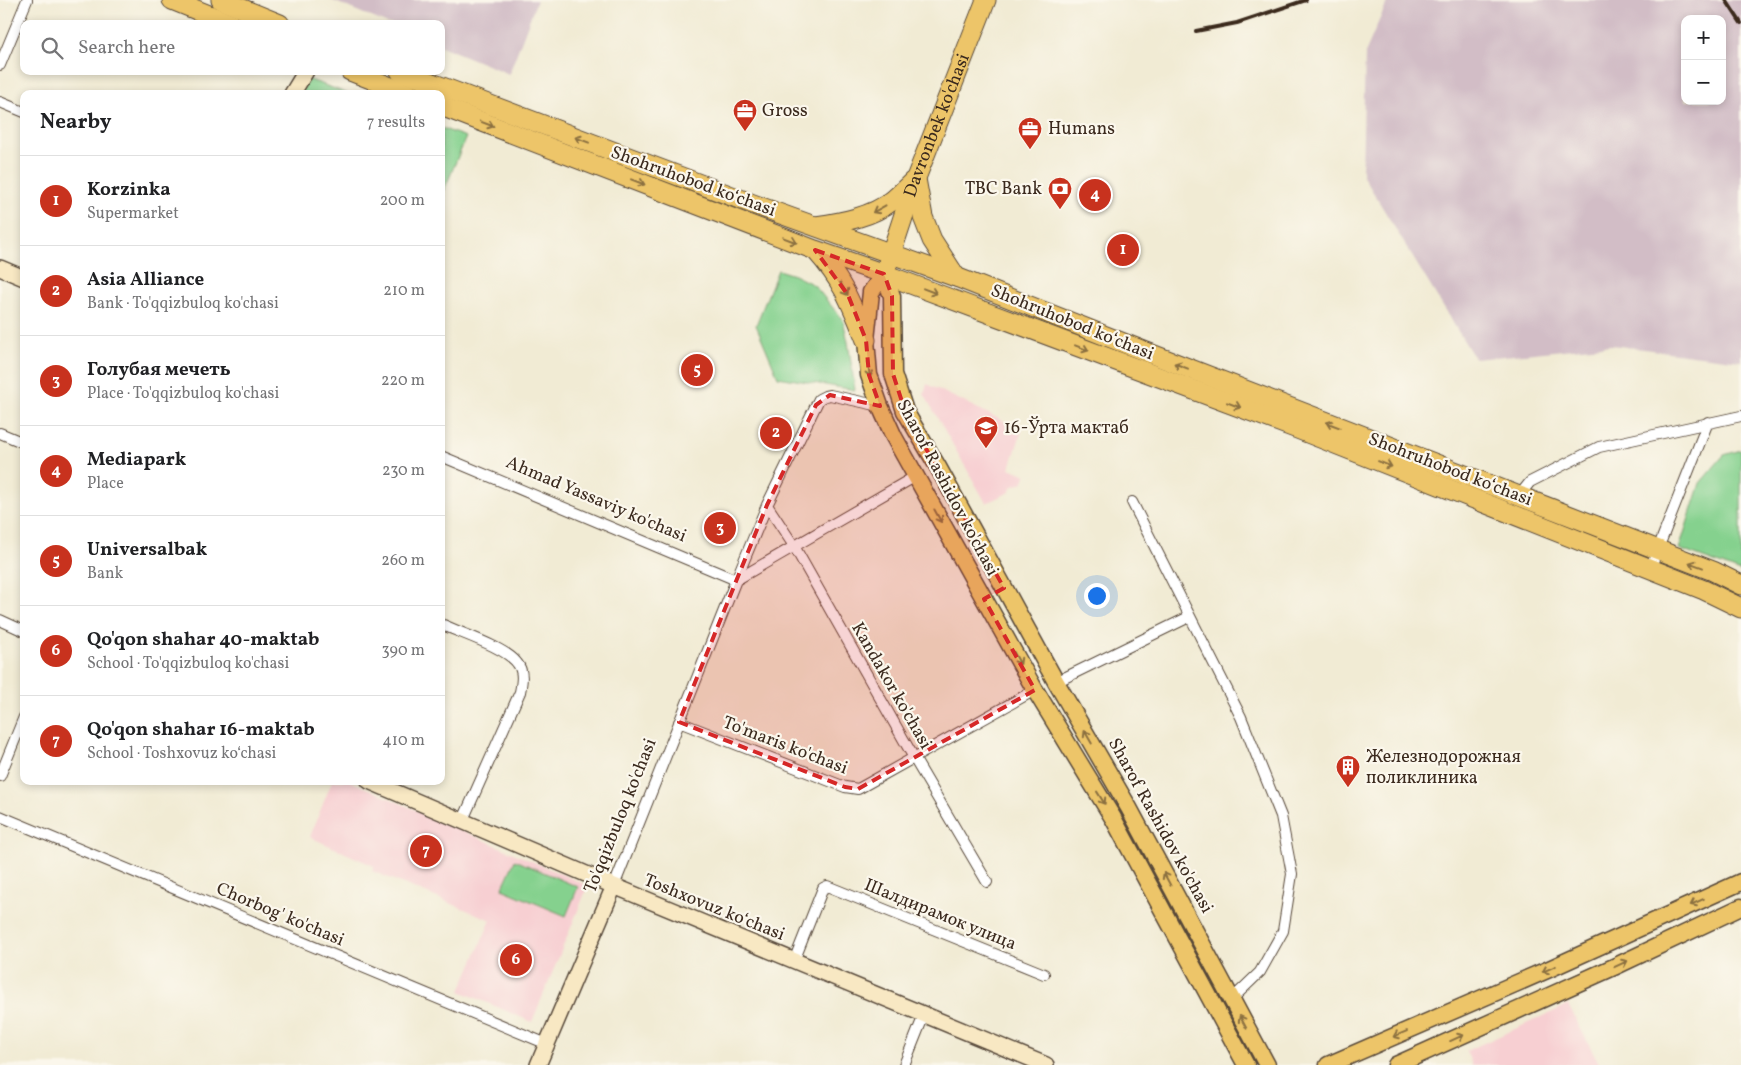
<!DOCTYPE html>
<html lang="en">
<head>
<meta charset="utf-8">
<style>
	:root { --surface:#fff; --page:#f6f6f6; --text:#202124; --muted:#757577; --line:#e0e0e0; --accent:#c8321e }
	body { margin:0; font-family:Vollkorn,serif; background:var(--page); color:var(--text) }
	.controls { position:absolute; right:15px; top:15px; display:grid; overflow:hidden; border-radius:10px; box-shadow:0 2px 8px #0003 }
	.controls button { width:45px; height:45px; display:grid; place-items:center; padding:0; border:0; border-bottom:1px solid var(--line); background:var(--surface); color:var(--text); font:25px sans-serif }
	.you { position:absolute; left:1096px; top:595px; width:18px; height:18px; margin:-12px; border:4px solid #fff; border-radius:50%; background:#1a73e8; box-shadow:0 0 0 8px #1a73e833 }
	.badge { display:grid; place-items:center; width:32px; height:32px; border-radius:50%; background:var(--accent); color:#fff; font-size:16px; font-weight:700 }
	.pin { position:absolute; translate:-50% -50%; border:2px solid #fff; box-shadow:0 1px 5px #0006 }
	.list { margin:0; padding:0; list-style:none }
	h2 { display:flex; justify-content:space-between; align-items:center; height:65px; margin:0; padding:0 20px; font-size:21px }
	h2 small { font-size:16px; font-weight:400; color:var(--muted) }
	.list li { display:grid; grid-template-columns:32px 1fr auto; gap:15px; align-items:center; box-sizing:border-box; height:90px; padding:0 20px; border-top:1px solid var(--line) }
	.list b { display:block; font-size:19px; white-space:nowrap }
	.list p { margin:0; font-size:16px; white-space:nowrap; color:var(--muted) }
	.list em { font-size:16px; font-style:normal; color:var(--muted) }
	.icon { flex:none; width:28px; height:28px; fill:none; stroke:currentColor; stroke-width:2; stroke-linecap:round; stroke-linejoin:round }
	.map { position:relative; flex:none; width:1741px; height:1065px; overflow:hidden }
	.search { position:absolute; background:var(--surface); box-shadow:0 2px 8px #0003; left:20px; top:20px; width:425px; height:55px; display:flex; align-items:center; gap:12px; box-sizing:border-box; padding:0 18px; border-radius:10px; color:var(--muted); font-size:19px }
	.panel { position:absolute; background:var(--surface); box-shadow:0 2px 8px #0003; left:20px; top:90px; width:425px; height:695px; border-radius:10px }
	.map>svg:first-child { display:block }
	.built { fill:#f7cfd2 }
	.industrial { fill:#d2bdc6; fill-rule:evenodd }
	.green { fill:#85d18e; stroke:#607e56 }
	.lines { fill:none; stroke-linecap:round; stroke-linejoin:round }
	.street-casing { stroke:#564739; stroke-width:12 }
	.secondary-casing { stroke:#564739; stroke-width:18 }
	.primary-casing { stroke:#564739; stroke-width:19 }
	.highway-casing { stroke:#564739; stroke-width:21 }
	.street { stroke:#fff; stroke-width:10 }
	.secondary { stroke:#f8e8c3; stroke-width:15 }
	.primary { stroke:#edc569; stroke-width:16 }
	.highway { stroke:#edc569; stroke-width:19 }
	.rail { stroke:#3b2a1e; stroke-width:4 }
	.oneway { stroke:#8b7040 }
	.marked { fill:#d62828; fill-opacity:0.2; stroke:#d62828; stroke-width:4; stroke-dasharray:10 6; stroke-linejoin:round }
	.labels { text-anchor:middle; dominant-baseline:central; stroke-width:4.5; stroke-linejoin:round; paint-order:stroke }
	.poi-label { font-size:18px; fill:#3b2a1e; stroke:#fbf7ec; text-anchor:start }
	.street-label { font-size:18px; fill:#3b2a1e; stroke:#fbf7ec }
</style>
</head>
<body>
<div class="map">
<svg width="1741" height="1065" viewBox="0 0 1741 1065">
	<rect width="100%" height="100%" fill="#fbf7ec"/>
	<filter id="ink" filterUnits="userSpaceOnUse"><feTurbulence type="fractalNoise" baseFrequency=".02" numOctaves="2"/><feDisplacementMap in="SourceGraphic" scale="10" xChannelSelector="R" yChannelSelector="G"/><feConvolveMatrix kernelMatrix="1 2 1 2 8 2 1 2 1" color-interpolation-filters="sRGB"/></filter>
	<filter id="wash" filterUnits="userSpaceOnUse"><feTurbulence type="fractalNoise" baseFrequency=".0096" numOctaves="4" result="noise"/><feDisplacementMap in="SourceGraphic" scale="20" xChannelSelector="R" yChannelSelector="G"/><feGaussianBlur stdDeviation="1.12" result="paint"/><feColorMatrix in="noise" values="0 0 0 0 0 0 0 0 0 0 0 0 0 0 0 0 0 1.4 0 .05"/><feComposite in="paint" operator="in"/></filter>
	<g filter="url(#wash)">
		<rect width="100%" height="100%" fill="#f1ebd4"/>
		<path class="built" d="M927,384L1022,430L1010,468L1026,475L1022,483L1011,487L1010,492L986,503L924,394Z
			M332,781H350L588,886L532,1022L460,991L491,920L372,871L374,866L310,837Z
			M1568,1005L1600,1065H1472L1466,1051Z"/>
		<path class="industrial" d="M331,0H537L509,74L441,46V24H388Z
			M1388,0H1741V361L1611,345L1475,359L1362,174L1365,53ZM1685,19H1722V101H1685Z"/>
		<path class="green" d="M305,78L349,94H299Z
			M441,128L466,137L441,198Z
			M778,270L794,275L814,285L843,320L848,342L855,390L778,377L756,325Z
			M1741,450V572L1679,549L1700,483L1724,455Z
			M515,860L578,887L566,916L502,889Z"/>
	</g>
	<g filter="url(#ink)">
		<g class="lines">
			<defs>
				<path id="street" d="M0,65L27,0
					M0,102L24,112
					M0,433L24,443
					M441,456L736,580L767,505L819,399L825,396L830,395L880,406
					M1518,497L1530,482L1599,447L1741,416
					M1132,502L1241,717L1281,816L1292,874L1283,931L1260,972L1231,1000
					M767,505L794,546L914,758L987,882
					M1650,569L1708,422
					M0,620L24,631
					M441,624C460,633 505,647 517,663C524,671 522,682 520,692L462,822
					M1056,682L1189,617
					M679,722L845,787L858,789L1035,690
					M0,776L24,717
					M0,816L547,1044
					M614,886L736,580L916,476
					M794,961L823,888L827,886L1044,974
					M904,1065L924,1015"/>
				<path id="secondary" d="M292,94L306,71
					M0,268L24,278
					M369,781L614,886L1046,1065
					M538,1065L614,886"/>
				<path id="primary" d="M884,274L871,292L866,340L869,375L880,406L894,437L1035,690L1113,818L1246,1065
					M884,274L892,296L893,374L905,411L938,467L1056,682L1129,808L1267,1065
					M1328,1065L1547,970L1741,882
					M1396,1065L1616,966L1741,907"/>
				<g id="highway">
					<path d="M172,0L231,24"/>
					<path d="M221,0L280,24"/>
					<path d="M350,71L409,94"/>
					<path d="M400,71L753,204L956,277L1144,351L1713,571L1741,585"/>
					<path d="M441,106L815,250L884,274L1295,428L1704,590L1741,608"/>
					<path d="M916,179L923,217L932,240L956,277"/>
					<path d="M816,226C843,222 872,217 893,200C900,194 907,187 913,181"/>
					<path d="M816,251C843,281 851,303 866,340"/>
					<path id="s1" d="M888,263L916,178L986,0"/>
				</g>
			</defs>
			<use href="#street" class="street-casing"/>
			<use href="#secondary" class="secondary-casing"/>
			<use href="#primary" class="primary-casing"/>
			<use href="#highway" class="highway-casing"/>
			<use href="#street" class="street"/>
			<use href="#secondary" class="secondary"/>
			<use href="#primary" class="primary"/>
			<use href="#highway" class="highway"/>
			<path class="rail" d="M1726,0L1741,23
				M1196,31L1237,23L1306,0"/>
		</g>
		<defs><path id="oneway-shaft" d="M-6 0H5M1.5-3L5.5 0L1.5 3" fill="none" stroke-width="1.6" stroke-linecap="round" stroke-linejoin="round" transform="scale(1.25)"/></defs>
		<g class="oneway">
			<use href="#oneway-shaft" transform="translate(487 124) rotate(21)"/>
			<use href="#oneway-shaft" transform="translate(582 140) rotate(-159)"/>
			<use href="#oneway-shaft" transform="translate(638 182) rotate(21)"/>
			<use href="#oneway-shaft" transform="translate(879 209) rotate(151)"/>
			<use href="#oneway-shaft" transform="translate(790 240) rotate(21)"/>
			<use href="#oneway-shaft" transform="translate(844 289) rotate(60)"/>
			<use href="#oneway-shaft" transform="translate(930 291) rotate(21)"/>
			<use href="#oneway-shaft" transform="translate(1082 348) rotate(21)"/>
			<use href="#oneway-shaft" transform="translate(1181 366) rotate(-159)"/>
			<use href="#oneway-shaft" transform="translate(869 370) rotate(81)"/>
			<use href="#oneway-shaft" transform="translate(1234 405) rotate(21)"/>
			<use href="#oneway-shaft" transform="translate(1333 425) rotate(-159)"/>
			<use href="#oneway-shaft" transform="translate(1385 464) rotate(22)"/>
			<use href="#oneway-shaft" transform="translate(938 516) rotate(61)"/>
			<use href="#oneway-shaft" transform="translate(1696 565) rotate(-160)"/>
			<use href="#oneway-shaft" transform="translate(1017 658) rotate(61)"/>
			<use href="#oneway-shaft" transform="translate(1088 737) rotate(-120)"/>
			<use href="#oneway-shaft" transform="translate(1101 798) rotate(58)"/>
			<use href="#oneway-shaft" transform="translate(1167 879) rotate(-118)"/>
			<use href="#oneway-shaft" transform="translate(1697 902) rotate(155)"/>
			<use href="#oneway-shaft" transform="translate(1621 964) rotate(-25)"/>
			<use href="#oneway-shaft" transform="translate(1549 969) rotate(156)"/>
			<use href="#oneway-shaft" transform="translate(1243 1022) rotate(-118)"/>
			<use href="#oneway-shaft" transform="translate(1400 1034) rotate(157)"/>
			<use href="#oneway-shaft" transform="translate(1457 1038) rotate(-24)"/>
		</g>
	</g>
	<path class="marked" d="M815,250L884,274L892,296L893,374L905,411L1004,588L984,599L1035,690L858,789L845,787L679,722L767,505L816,405L830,395L880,406L869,375L866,340L848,295Z"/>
	<defs>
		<symbol id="office-pin" viewBox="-11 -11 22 30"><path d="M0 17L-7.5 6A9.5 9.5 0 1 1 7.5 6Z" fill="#c8321e" stroke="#fbf7ec"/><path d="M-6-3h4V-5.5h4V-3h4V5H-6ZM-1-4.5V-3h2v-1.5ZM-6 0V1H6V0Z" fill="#fff"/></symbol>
		<symbol id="bank-pin" viewBox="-11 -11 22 30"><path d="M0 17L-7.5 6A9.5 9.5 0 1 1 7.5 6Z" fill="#c8321e" stroke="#fbf7ec"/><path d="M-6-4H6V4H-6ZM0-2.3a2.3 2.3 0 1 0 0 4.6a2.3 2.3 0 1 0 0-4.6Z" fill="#fff"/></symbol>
		<symbol id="school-pin" viewBox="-11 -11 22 30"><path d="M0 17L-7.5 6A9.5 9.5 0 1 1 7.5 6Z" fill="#c8321e" stroke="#fbf7ec"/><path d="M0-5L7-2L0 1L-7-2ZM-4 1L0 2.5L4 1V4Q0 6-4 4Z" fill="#fff"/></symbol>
		<symbol id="building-pin" viewBox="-11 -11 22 30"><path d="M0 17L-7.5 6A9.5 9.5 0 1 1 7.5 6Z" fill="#c8321e" stroke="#fbf7ec"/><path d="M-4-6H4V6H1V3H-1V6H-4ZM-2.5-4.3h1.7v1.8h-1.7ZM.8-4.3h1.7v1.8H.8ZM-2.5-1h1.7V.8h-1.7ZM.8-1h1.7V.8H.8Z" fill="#fff"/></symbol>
	</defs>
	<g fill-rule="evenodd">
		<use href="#office-pin" x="731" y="97" width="28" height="38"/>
		<use href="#office-pin" x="1016" y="115" width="28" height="38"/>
		<use href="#bank-pin" x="1046" y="175" width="28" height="38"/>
		<use href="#school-pin" x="972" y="414" width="28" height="38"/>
		<use href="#building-pin" x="1334" y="753" width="28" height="38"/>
	</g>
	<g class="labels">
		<g class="poi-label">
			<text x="762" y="111">Gross</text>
			<text x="1048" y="129">Humans</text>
			<text x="1042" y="189" text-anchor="end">TBC Bank</text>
			<text x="1004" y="428">16-Ўрта мактаб</text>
			<text x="1366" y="757">Железнодорожная<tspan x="1366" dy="21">поликлиника</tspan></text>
		</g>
		<g class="street-label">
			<text stroke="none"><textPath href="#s1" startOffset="146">Davronbek ko'chasi</textPath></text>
			<text transform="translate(693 182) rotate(20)">Shohruhobod koʻchasi</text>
			<text transform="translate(1072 323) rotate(22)">Shohruhobod koʻchasi</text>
			<text transform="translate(1450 470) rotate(21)">Shohruhobod koʻchasi</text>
			<text transform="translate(947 488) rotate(62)">Sharof Rashidov ko'chasi</text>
			<text transform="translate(596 500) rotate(23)">Ahmad Yassaviy ko'chasi</text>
			<text transform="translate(891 686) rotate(60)">Kandakor ko'chasi</text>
			<text transform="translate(785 746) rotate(21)">To'maris ko'chasi</text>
			<text transform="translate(621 816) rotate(-68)">To'qqizbuloq ko'chasi</text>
			<text transform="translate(1160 826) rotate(61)">Sharof Rashidov ko'chasi</text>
			<text transform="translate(714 908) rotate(22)">Toshxovuz koʻchasi</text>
			<text transform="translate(280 915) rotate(23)">Chorbog' ko'chasi</text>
			<text transform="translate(940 915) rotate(22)">Шалдирамок улица</text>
		</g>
	</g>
</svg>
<div class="controls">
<button>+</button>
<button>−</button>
</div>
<div class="you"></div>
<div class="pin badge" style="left:1123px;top:250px">1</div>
<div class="pin badge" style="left:776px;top:433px">2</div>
<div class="pin badge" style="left:720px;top:528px">3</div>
<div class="pin badge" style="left:1095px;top:195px">4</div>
<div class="pin badge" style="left:697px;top:370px">5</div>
<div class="pin badge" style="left:516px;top:960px">6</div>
<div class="pin badge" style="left:426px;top:851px">7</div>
<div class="search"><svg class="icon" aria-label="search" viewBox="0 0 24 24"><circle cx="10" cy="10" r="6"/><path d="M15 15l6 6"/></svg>Search here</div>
<section class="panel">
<h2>Nearby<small>7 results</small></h2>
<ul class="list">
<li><span class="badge">1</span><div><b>Korzinka</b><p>Supermarket</p></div><em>200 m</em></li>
<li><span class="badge">2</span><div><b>Asia Alliance</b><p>Bank · To'qqizbuloq ko'chasi</p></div><em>210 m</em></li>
<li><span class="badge">3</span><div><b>Голубая мечеть</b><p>Place · To'qqizbuloq ko'chasi</p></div><em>220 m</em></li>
<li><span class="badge">4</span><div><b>Mediapark</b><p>Place</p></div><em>230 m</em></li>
<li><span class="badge">5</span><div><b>Universalbak</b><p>Bank</p></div><em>260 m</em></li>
<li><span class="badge">6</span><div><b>Qo'qon shahar 40-maktab</b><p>School · To'qqizbuloq ko'chasi</p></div><em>390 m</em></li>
<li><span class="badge">7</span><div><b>Qo'qon shahar 16-maktab</b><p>School · Toshxovuz koʻchasi</p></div><em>410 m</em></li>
</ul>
</section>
</div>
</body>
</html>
